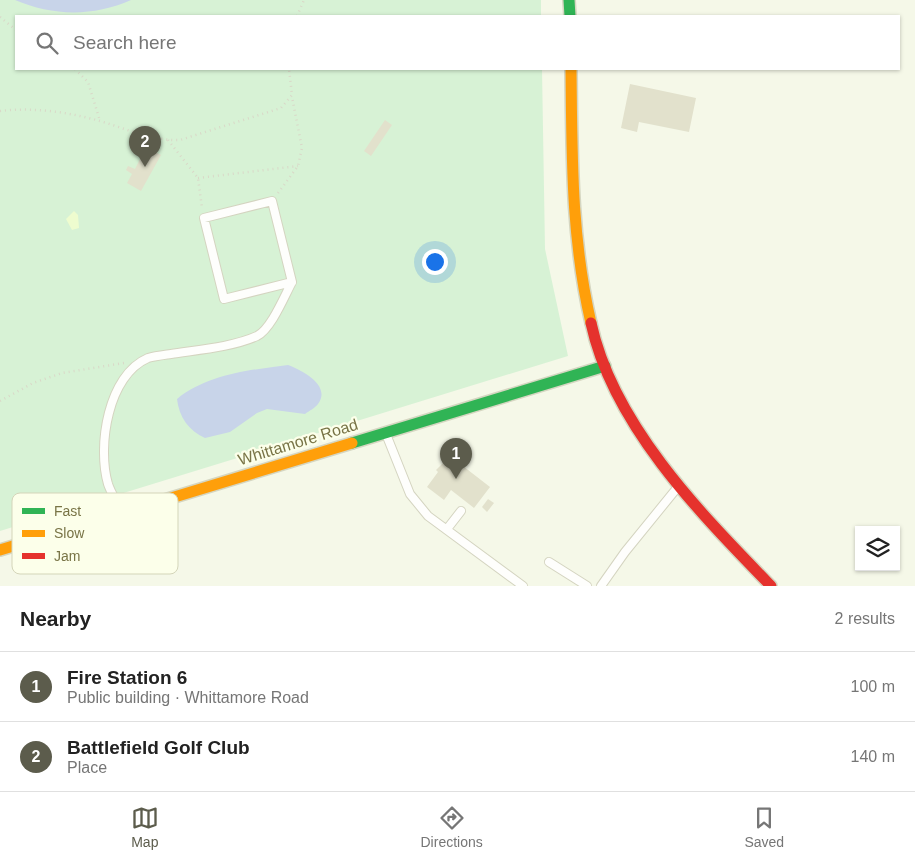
<!DOCTYPE html>
<html lang="en">
<head>
<meta charset="utf-8">
<style>
	:root { --surface:#fff; --page:#f6f6f6; --text:#222; --muted:#767676; --line:#e0e0e0; --accent:#5c5c4c }
	body { margin:0; font-family:Helvetica,sans-serif; background:var(--page); color:var(--text) }
	.controls { position:absolute; right:15px; bottom:15px; display:grid; overflow:hidden; border-radius:0px; box-shadow:0 1px 4px #0004 }
	.controls button { width:45px; height:45px; display:grid; place-items:center; padding:0; border:0; border-bottom:1px solid var(--line); background:var(--surface); color:var(--text); font:25px sans-serif }
	.you { position:absolute; left:434px; top:261px; width:18px; height:18px; margin:-12px; border:4px solid #fff; border-radius:50%; background:#1a73e8; box-shadow:0 0 0 8px #1a73e833 }
	.badge { display:grid; place-items:center; width:32px; height:32px; border-radius:50%; background:var(--accent); color:#fff; font-size:16px; font-weight:700 }
	.pin { position:absolute; translate:-50% -41px; filter:drop-shadow(0 1px 2px #0008) }
	.pin::after { content:''; position:absolute; top:26px; width:18px; height:15px; background:inherit; clip-path:polygon(0 0,100% 0,50% 100%) }
	.list { margin:0; padding:0; list-style:none }
	h2 { display:flex; justify-content:space-between; align-items:center; height:65px; margin:0; padding:0 20px; font-size:21px }
	h2 small { font-size:16px; font-weight:400; color:var(--muted) }
	.list li { display:grid; grid-template-columns:32px 1fr auto; gap:15px; align-items:center; box-sizing:border-box; height:70px; padding:0 20px; border-top:1px solid var(--line) }
	.list b { display:block; font-size:19px; white-space:nowrap }
	.list p { margin:0; font-size:16px; white-space:nowrap; color:var(--muted) }
	.list em { font-size:16px; font-style:normal; color:var(--muted) }
	.icon { flex:none; width:28px; height:28px; fill:none; stroke:currentColor; stroke-width:2; stroke-linecap:round; stroke-linejoin:round }
	.map { position:relative; flex:none; width:915px; height:586px; overflow:hidden }
	.search { position:absolute; background:var(--surface); box-shadow:0 1px 4px #0004; left:15px; right:15px; top:15px; height:55px; display:flex; align-items:center; gap:12px; box-sizing:border-box; padding:0 18px; border-radius:0px; color:var(--muted); font-size:19px }
	.sheet { height:205px; background:var(--surface) }
	nav { display:flex; justify-content:space-around; align-items:center; box-sizing:border-box; height:70px; border-top:1px solid var(--line); background:var(--surface); font-size:14px; color:var(--muted) }
	nav a { display:grid; justify-items:center; gap:2px }
	nav .on { color:var(--accent) }
	.map>svg:first-child { display:block }
	.green { fill:#d7f2d5 }
	.sand { fill:#eefccf }
	.water { fill:#c8d4e9 }
	.building { fill:#e2e1cc }
	.lines { fill:none; stroke-linecap:round; stroke-linejoin:round }
	.lane-casing { stroke:#d4d4c0; stroke-width:10 }
	.fast-casing { stroke:#d5d6c1; stroke-width:14 }
	.slow-casing { stroke:#d5d6c1; stroke-width:14 }
	.jam-casing { stroke:#d5d6c1; stroke-width:14 }
	.path { stroke:#d9d8c8; stroke-width:2.5; stroke-dasharray:1 4; stroke-linecap:butt }
	.lane { stroke:#fefefc; stroke-width:8 }
	.fast { stroke:#30b455; stroke-width:11 }
	.slow { stroke:#ff9f0a; stroke-width:11 }
	.jam { stroke:#e5322d; stroke-width:11 }
	.labels { text-anchor:middle; dominant-baseline:central; stroke-width:4.5; stroke-linejoin:round; paint-order:stroke }
	.street-label { font-size:16px; fill:#787446; stroke:#fcffea }
	.key { fill:#fcffea; stroke:#d4d5b9; stroke-width:1 }
	.key-label { font-size:14px; fill:#787446 }
</style>
</head>
<body>
<div class="map">
<svg width="915" height="586" viewBox="0 0 915 586">
	<rect width="100%" height="100%" fill="#f5f8e8"/>
	<path class="green" d="M0,0H541V16H16V69H542L545,249L568,356L0,531Z"/>
	<path class="sand" d="M74,211L78,215L79,228L72,230L66,219Z"/>
	<path class="water" d="M15,0H131C93,17 52,16 15,0Z
		M288,365C301,370 332,385 318,404C315,408 309,411 305,414L267,409L257,413L230,432L205,438C189,431 179,417 177,399C208,374 250,370 288,365Z"/>
	<path class="building" d="M630,84L696,98L689,132L639,122L637,132L621,128Z
		M385,120L392,125L371,156L364,151Z
		M146,147L161,155L141,191L127,183L132,174L126,170L128,166L135,169Z
		M450,456L490,487L474,508L451,490L444,500L427,487L438,472L436,470Z
		M488,499L494,503L487,512L482,507Z"/>
	<g class="lines">
		<defs>
			<path id="lane" d="M386,434L410,494L428,516L523,586
				M121,511C117,502 111,493 108,484C97,446 108,375 148,358C155,356 164,355 171,354C196,350 233,347 257,336C271,329 284,297 292,282L272,201L204,218L224,299L292,282
				M447,529L461,511
				M549,562L587,586
				M601,586L625,552L677,488"/>
			<path id="fast" d="M569,0L570,16
				M352,443L605,366"/>
			<path id="slow" d="M571,69C572,156 571,237 591,323
				M0,550L352,443"/>
			<path id="jam" d="M591,323C613,425 701,514 771,586"/>
		</defs>
		<use href="#lane" class="lane-casing"/>
		<use href="#fast" class="fast-casing"/>
		<use href="#slow" class="slow-casing"/>
		<use href="#jam" class="jam-casing"/>
		<path class="path" d="M297,16L304,0
			M0,17L16,30
			M75,69L88,82L100,121
			M0,111C33,107 68,112 100,121C127,129 152,141 180,140L281,108L292,95L289,69
			M168,140L198,178L202,208
			M198,178L298,166
			M278,193L298,166L302,148L292,97
			M0,401L33,383L62,373L124,363"/>
		<use href="#lane" class="lane"/>
		<use href="#fast" class="fast"/>
		<use href="#slow" class="slow"/>
		<use href="#jam" class="jam"/>
	</g>
	<g class="labels">
		<g class="street-label">
			<text transform="translate(298 442) rotate(-17)">Whittamore Road</text>
		</g>
	</g>
	<rect x="12" y="493" width="166" height="81" rx="8" class="key"/>
	<rect x="22" y="508" width="23" height="6" fill="#30b455"/>
	<rect x="22" y="530" width="23" height="7" fill="#ff9f0a"/>
	<rect x="22" y="553" width="23" height="6" fill="#e5322d"/>
	<g class="key-label">
		<text x="54" y="516">Fast</text>
		<text x="54" y="538">Slow</text>
		<text x="54" y="561">Jam</text>
	</g>
</svg>
<div class="controls">
<button><svg class="icon" aria-label="layers" viewBox="0 0 24 24"><path d="M12 4l9 5-9 5-9-5zM3 14l9 5 9-5"/></svg></button>
</div>
<div class="you"></div>
<div class="pin badge" style="left:456px;top:479px">1</div>
<div class="pin badge" style="left:145px;top:167px">2</div>
<div class="search"><svg class="icon" aria-label="search" viewBox="0 0 24 24"><circle cx="10" cy="10" r="6"/><path d="M15 15l6 6"/></svg>Search here</div>
</div>
<section class="sheet">
<h2>Nearby<small>2 results</small></h2>
<ul class="list">
<li><span class="badge">1</span><div><b>Fire Station 6</b><p>Public building · Whittamore Road</p></div><em>100 m</em></li>
<li><span class="badge">2</span><div><b>Battlefield Golf Club</b><p>Place</p></div><em>140 m</em></li>
</ul>
</section>
<nav>
<a class="on"><svg class="icon" aria-label="map" viewBox="0 0 24 24"><path d="M3 6l6-2 6 2 6-2v14l-6 2-6-2-6 2zM9 4v14M15 6v14"/></svg>Map</a>
<a><svg class="icon" aria-label="directions" viewBox="0 0 24 24"><path d="M12 3l9 9-9 9-9-9zM9 14v-3h6M13 9l2 2-2 2"/></svg>Directions</a>
<a><svg class="icon" aria-label="saved" viewBox="0 0 24 24"><path d="M7 4h10v16l-5-4-5 4z"/></svg>Saved</a>
</nav>
</body>
</html>
